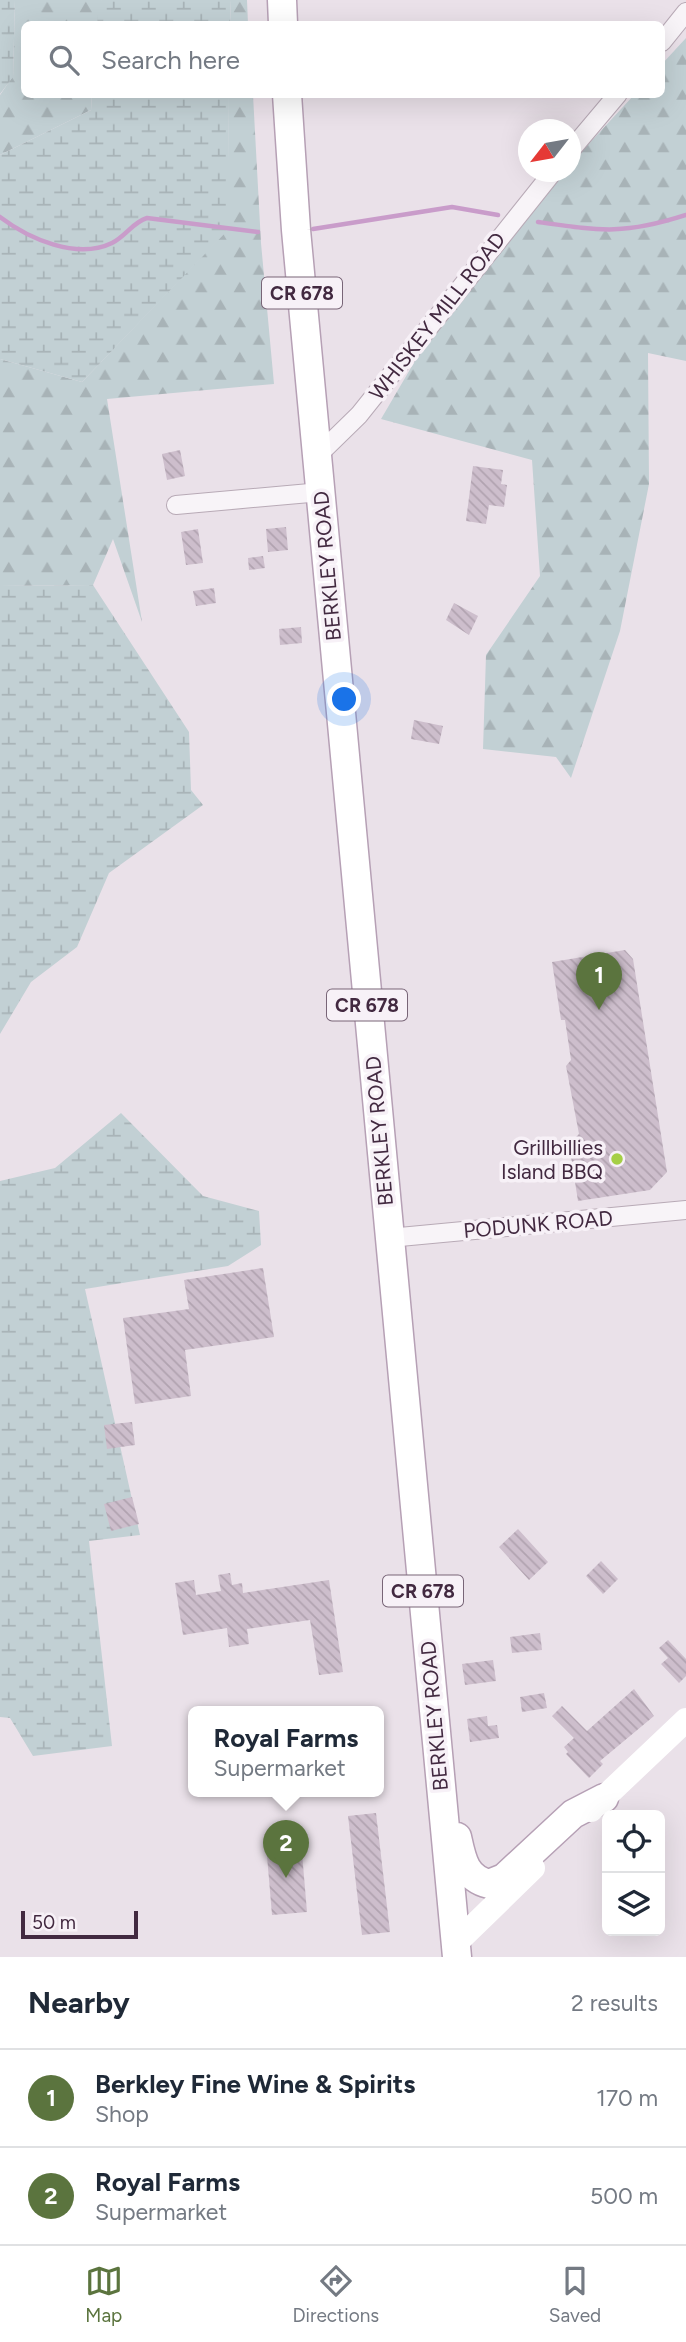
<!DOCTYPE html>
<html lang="en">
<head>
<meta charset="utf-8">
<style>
	:root { --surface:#fff; --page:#f2f2f3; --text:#1f2937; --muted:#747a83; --line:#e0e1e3; --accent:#5b743e }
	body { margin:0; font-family:Figtree,sans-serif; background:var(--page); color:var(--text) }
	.controls { position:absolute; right:21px; bottom:21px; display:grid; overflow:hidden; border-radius:10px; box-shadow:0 7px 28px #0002 }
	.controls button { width:63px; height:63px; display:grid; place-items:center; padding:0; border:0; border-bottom:2px solid var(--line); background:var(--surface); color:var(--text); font:35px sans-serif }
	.compass { position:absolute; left:518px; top:119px; width:63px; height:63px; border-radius:50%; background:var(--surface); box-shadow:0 7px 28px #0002; rotate:239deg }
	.scale { position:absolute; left:21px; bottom:18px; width:117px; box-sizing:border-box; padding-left:7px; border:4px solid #422940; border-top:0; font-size:19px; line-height:24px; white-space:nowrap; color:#422940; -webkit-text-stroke:5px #f7f1f7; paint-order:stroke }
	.you { position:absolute; left:345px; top:700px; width:24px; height:24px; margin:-18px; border:5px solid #fff; border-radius:50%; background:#1a73e8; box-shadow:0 0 0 10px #1a73e833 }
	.badge { display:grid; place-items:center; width:46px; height:46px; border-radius:50%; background:var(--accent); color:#fff; font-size:23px; font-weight:700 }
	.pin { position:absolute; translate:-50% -58px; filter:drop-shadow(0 2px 4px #0008) }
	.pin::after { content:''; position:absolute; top:37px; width:24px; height:21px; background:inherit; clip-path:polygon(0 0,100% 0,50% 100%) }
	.popup { position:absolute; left:188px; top:1706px; width:196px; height:91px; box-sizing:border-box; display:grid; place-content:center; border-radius:10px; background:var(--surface); filter:drop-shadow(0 2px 5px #0005); font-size:23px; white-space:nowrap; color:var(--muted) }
	.popup b { font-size:26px; color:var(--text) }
	.popup::after { content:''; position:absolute; left:50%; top:100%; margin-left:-14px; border:14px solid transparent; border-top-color:var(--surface) }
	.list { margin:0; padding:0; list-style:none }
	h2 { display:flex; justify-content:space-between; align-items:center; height:91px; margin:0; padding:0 28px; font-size:30px }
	h2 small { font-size:23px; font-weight:400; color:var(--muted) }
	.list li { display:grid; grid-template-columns:46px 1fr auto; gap:21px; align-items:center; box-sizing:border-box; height:98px; padding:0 28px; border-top:2px solid var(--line) }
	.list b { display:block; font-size:26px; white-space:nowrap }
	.list p { margin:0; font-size:23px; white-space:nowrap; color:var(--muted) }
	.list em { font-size:23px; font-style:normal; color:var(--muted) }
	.icon { flex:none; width:38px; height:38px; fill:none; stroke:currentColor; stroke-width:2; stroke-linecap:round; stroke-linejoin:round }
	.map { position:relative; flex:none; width:686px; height:1957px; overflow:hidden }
	.search { position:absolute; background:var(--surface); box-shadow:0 7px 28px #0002; left:21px; right:21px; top:21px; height:77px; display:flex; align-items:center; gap:18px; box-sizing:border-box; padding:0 24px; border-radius:10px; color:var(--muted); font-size:26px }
	.sheet { height:287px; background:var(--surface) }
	nav { display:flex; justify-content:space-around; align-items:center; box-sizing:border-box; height:98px; border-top:2px solid var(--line); background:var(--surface); font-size:19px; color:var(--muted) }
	nav a { display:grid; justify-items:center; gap:4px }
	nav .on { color:var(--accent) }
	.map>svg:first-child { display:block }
	.forest { fill:url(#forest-firs) }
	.wetland { fill:url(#wetland-marsh) }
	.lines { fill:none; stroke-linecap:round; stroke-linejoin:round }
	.stream { stroke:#c99cca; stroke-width:4.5 }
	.building { fill:url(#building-back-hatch) }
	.street-casing { stroke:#b8aab6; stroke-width:20 }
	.primary-casing { stroke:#b6a0b5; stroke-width:31 }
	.street { stroke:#f8f4f8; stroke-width:18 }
	.secondary { stroke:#fff; stroke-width:24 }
	.primary { stroke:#fff; stroke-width:28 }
	.poi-dot { fill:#a5cf46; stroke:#f7f1f7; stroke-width:2.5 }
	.labels { text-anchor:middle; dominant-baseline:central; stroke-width:7; stroke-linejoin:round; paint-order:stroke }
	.shield { fill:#f7f1f7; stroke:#786577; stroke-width:2 }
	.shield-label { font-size:19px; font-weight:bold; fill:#422940 }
	.street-label { font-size:21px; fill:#422940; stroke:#f7f1f7 }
	.poi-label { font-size:21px; fill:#422940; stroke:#f7f1f7; text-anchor:end }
</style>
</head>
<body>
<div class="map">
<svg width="686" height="1957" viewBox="0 0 686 1957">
	<defs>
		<pattern id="forest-firs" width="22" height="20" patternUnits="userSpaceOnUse" patternTransform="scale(1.75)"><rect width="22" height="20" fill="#c2d0d4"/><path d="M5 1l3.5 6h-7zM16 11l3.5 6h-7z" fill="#a8b3b7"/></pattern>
		<pattern id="wetland-marsh" width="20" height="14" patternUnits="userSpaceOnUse" patternTransform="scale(1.75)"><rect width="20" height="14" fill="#c2d0d4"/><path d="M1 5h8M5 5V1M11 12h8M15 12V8" fill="none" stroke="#a8b3b7"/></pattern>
		<pattern id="building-back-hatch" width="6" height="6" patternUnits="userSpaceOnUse" patternTransform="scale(1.75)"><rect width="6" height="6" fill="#cdbecc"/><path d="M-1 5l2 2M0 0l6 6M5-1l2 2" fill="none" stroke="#b1a3b0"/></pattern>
	</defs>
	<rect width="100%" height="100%" fill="#eae1e9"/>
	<path class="forest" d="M15,0H102L97,24H24V94L92,95L91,110L0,155V95L13,76Z
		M231,0H247L248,24H230Z
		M686,38V361L648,353L649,484L620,631L571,778L556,757L483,749L486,655L540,576L532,460L381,419L460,284L563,172H570L571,163L634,95L662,94V64Z
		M229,95H253L261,243L274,384L107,399L142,622L113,539L93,585L0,586V359L82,382L227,230Z"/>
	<path class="wetland" d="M0,0H15L13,77L0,94Z
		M102,0H231L230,24H97L99,2Z
		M92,95H229L228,230L82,382L0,359V155L91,110Z
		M93,585L189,732L191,790L203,805L109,873L77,947L31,982L0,1034V586Z
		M121,1113L203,1196L259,1211L261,1245L228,1266L85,1289L140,1535L89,1541L112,1746L33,1756L10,1718L0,1717V1181L55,1168Z"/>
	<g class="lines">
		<path class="stream" d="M0,217C29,239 77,260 112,243C126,236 133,222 147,218L258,232
			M538,222C601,231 624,235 686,215
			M313,229L452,207L498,215"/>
	</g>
	<path class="building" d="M180,450L185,476L167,480L162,454Z
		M473,466L503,470L501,484L507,485L504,507L489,505L486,524L466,521Z
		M286,527L288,550L268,552L266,529Z
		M198,529L203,563L186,565L181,532Z
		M263,556L265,568L249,570L248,558Z
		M214,588L216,603L196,606L193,591Z
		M454,603L478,616L469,635L446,620Z
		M301,627L302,643L280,645L279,629Z
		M414,720L443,726L439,744L411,739Z
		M625,950L633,959L667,1172L650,1190L578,1201L569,1144L579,1134L566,1066L571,1060L565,1020H561L552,962Z
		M263,1268L274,1337L185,1350L191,1396L135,1404L123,1318L189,1309L184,1280Z
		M132,1422L135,1445L107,1449L104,1425Z
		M132,1497L139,1524L111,1531L104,1504Z
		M518,1529L548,1562L529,1580L499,1547Z
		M601,1561L618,1579L603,1594L586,1576Z
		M230,1573L232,1585L242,1583L243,1593L329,1580L343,1672L319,1675L310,1620L247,1629L249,1644L229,1647L227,1628L183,1635L175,1583L194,1580L196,1595L221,1591L218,1575Z
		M540,1633L542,1650L512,1653L510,1637Z
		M668,1640L686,1659V1676L679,1683L661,1664L668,1658L659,1648Z
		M493,1660L496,1681L465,1685L462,1664Z
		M634,1689L654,1716L600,1761L603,1764L589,1778L566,1754L568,1752L564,1747L574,1738L552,1716L562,1706L587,1731Z
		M544,1693L547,1708L522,1712L520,1697Z
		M487,1716L488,1726L497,1725L499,1738L470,1742L467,1719Z
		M376,1813L390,1932L362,1935L348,1816Z
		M301,1841L307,1912L272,1915L266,1844Z"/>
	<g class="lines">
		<defs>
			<path id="street" d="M662,42L686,12
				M570,151L618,94
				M317,456L359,415L553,172
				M176,505L321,492
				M389,1238L686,1210"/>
			<path id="primary" d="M282,0L283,24
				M287,94L296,230L457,1957
				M457,1837C462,1860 465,1878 489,1884L504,1878L573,1814L604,1798"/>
		</defs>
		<use href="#street" class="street-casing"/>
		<use href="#primary" class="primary-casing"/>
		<use href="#street" class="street"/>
		<path class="secondary" d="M591,1810L686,1720
			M456,1943L533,1868"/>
		<use href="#primary" class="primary"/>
	</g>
	<circle class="poi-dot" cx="617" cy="1159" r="7"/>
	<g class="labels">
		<g class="shield">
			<rect x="262" y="277.5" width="80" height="31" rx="5"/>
			<rect x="327" y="989.5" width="80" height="31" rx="5"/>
			<rect x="383" y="1575.5" width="80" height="31" rx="5"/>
		</g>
		<g class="shield-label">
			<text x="302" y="293">CR 678</text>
			<text x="367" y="1005">CR 678</text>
			<text x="423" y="1591">CR 678</text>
		</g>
		<g class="street-label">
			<text transform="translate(437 316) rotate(-52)">WHISKEY MILL ROAD</text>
			<text transform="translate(327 566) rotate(-95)">BERKLEY ROAD</text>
			<text transform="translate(379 1131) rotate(-95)">BERKLEY ROAD</text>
			<text transform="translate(538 1224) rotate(-5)">PODUNK ROAD</text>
			<text transform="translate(434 1716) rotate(-95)">BERKLEY ROAD</text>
		</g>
		<g class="poi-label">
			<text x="603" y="1147">Grillbillies<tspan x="603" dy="24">Island BBQ</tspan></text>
		</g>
	</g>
</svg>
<div class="controls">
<button><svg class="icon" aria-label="locate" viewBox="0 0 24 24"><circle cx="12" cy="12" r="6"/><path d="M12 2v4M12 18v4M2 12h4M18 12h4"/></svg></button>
<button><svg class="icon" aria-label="layers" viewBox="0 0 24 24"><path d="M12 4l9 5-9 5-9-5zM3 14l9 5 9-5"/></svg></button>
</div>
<svg class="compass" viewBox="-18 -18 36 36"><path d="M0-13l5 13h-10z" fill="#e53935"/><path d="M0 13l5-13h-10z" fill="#747a83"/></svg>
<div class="scale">50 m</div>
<div class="you"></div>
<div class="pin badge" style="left:599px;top:1010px">1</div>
<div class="pin badge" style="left:286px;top:1878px">2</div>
<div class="popup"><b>Royal Farms</b>Supermarket</div>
<div class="search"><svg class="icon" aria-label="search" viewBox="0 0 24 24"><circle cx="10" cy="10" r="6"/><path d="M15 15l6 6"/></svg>Search here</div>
</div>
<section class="sheet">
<h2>Nearby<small>2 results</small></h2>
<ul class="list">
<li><span class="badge">1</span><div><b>Berkley Fine Wine &amp; Spirits</b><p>Shop</p></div><em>170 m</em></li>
<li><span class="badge">2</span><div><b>Royal Farms</b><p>Supermarket</p></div><em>500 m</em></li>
</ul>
</section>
<nav>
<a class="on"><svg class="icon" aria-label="map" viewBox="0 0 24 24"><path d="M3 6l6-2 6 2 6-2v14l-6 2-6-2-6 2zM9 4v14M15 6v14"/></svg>Map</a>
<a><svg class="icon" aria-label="directions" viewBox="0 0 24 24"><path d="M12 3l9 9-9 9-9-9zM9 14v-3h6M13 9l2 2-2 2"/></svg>Directions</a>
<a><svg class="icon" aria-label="saved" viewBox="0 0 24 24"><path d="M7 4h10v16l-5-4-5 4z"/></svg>Saved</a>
</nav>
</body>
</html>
